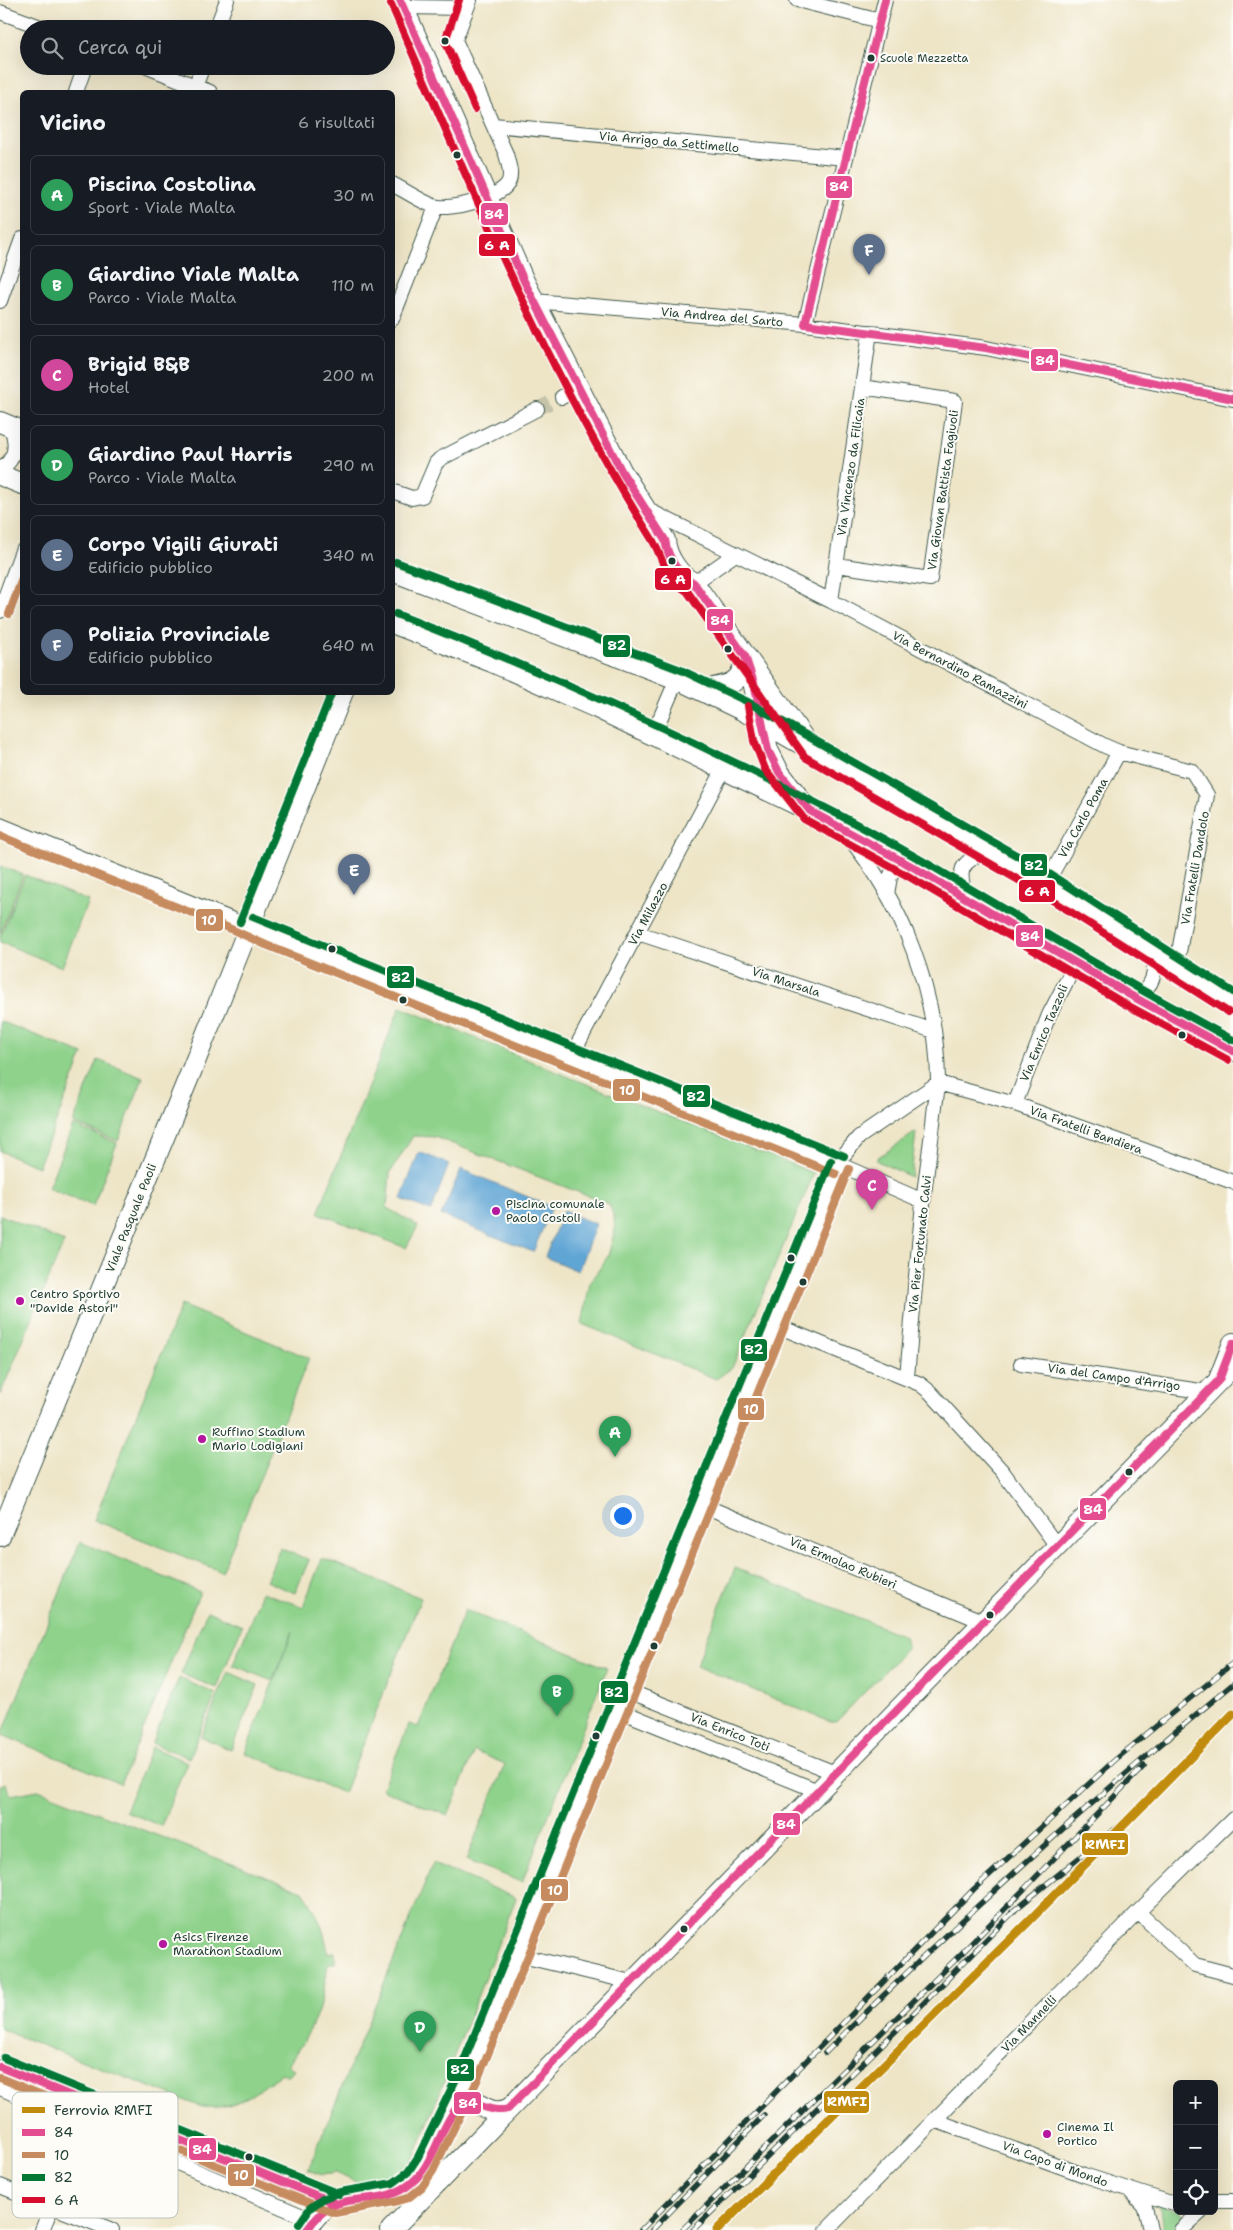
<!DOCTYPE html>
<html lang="it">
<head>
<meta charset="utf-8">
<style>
	:root { --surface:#171b24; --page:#242831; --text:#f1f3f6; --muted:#9ea1a6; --line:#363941; --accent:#0f766e }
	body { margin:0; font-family:"Shantell Sans",sans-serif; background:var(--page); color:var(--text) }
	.controls { position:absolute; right:15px; bottom:15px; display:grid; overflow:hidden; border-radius:8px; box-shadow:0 5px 20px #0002 }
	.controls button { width:45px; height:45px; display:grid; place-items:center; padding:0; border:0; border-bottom:1px solid var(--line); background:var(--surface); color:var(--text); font:25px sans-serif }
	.you { position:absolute; left:622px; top:1515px; width:18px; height:18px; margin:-12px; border:4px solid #fff; border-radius:50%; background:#1a73e8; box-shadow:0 0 0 8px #1a73e833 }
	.badge { display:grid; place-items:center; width:32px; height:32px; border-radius:50%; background:var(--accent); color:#fff; font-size:16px; font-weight:700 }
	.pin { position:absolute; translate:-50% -41px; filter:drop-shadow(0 1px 2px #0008) }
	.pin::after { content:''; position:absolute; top:26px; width:18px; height:15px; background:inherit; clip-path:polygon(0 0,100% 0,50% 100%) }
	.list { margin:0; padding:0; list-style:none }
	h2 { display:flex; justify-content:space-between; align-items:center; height:65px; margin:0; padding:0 20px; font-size:21px }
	h2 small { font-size:16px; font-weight:400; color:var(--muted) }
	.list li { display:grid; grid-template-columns:32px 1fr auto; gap:15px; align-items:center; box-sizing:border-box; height:80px; margin:0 10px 10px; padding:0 10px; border:1px solid var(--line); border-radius:8px }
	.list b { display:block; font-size:19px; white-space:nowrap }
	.list p { margin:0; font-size:16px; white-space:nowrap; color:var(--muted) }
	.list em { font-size:16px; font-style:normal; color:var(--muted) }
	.icon { flex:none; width:28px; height:28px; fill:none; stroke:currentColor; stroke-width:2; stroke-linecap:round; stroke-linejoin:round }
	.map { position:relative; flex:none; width:1233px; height:2230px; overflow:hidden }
	.search { position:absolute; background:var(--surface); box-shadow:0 5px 20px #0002; left:20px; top:20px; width:375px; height:55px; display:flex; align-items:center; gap:12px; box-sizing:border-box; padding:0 18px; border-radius:28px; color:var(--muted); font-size:19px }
	.panel { position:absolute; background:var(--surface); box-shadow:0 5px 20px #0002; left:20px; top:90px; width:375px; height:605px; border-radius:8px }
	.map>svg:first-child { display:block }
	.green { fill:#8ed28b; stroke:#568860 }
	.water { fill:#60a6d5; stroke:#407284 }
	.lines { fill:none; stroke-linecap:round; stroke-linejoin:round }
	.street-tunnel { stroke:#c5c3aa; stroke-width:14; stroke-dasharray:14 7; stroke-linecap:butt }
	.street-casing { stroke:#3e564a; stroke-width:16 }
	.secondary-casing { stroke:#3e564a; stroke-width:22 }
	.street { stroke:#fff; stroke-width:14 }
	.secondary { stroke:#fff; stroke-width:20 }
	.rail-casing { stroke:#1f3d34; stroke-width:5.5 }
	.rail { stroke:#fdfcf7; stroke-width:4; stroke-dasharray:11; stroke-linecap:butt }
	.bus-1-casing { stroke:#fdfcf7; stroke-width:11 }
	.bus-2-casing { stroke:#fdfcf7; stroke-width:11 }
	.bus-3-casing { stroke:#fdfcf7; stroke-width:11 }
	.bus-4-casing { stroke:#fdfcf7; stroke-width:11 }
	.bus-1 { stroke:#e44e90; stroke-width:8 }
	.bus-2 { stroke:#c68b5e; stroke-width:8 }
	.bus-3 { stroke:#057734; stroke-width:8 }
	.bus-4 { stroke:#d70e2d; stroke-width:8 }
	.rail-1-casing { stroke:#fdfcf7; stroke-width:12 }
	.rail-1 { stroke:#c18c0d; stroke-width:9 }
	.bus-dot { fill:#1f3d34; stroke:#fdfcf7; stroke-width:2 }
	.poi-dot { fill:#b5179e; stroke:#fdfcf7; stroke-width:2 }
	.labels { text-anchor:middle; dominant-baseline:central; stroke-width:4; stroke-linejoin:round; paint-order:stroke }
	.bus-label { font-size:11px; fill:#1f3d34; stroke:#fdfcf7; text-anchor:start }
	.street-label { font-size:12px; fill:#1f3d34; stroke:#fdfcf7 }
	.poi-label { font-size:12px; fill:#1f3d34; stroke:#fdfcf7; text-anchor:start }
	.key { fill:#fdfcf7; stroke:#bac3bc; stroke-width:1 }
	.key-label { font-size:14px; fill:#1f3d34 }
	.line-badge { stroke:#fdfcf7; stroke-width:2 }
	.badge-label { font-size:14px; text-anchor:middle; font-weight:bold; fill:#fff }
</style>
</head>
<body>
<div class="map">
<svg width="1233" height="2230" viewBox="0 0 1233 2230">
	<rect width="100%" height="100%" fill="#fdfcf7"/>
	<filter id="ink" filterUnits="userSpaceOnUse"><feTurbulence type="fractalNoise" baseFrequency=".02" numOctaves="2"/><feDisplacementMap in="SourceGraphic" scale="10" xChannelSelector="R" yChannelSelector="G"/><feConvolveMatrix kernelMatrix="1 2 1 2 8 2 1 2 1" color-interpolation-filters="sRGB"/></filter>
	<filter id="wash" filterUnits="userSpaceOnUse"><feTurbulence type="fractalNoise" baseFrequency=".0096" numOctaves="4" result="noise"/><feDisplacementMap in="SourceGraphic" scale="20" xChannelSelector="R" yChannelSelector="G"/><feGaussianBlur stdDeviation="1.12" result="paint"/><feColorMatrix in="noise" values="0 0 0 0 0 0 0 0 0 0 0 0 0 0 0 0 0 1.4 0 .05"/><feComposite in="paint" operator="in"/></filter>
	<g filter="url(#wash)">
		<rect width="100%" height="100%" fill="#eee5c7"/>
		<path class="green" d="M0,866L23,875L0,933Z
			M25,875L88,901L62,967L0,942V937Z
			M400,1007L569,1077L814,1173L732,1368L716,1379L582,1324L590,1283L608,1256L615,1230L614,1217L609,1204L435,1137L413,1136L390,1173L387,1208L418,1226L406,1248L318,1213Z
			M0,1021L83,1054L38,1167L0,1151Z
			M98,1060L143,1078L118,1141L73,1123Z
			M73,1125L117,1143L93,1206L48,1188Z
			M916,1132L911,1177L877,1161V1158Z
			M0,1215L64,1242L0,1395Z
			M181,1305L309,1358L222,1572L94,1520Z
			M80,1542L200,1592L121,1784L2,1735Z
			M280,1548L309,1560L295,1593L266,1581Z
			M322,1558L421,1598L344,1793L245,1753L293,1631L272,1681L233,1665L262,1592L303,1607Z
			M735,1568L904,1636L907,1648L836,1722H830L696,1666Z
			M465,1610L607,1668L522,1882L466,1860L505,1764L474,1751L448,1816L382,1789L409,1724L418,1727Z
			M207,1611L242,1626L217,1688L181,1674Z
			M228,1672L258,1685L231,1750L201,1737Z
			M179,1678L216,1694L189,1758L152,1743Z
			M152,1747L187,1762L161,1826L125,1811Z
			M5,1783L11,1795L38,1790L303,1891C317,1911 324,1929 328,1953L335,1952V1963H328C322,2010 315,2026 288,2064L294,2070L288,2077L282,2073C256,2092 237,2110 202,2107L0,2029V1786Z
			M433,1863L516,1898L414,2158L403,2174L366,2187L336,2173L322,2175L308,2170Z
			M1150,2202L1180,2211L1184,2221L1175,2230H1164L1161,2209Z"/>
		<path class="water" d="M419,1152L449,1164L431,1211L401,1199Z
			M461,1169L552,1207L533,1252L441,1215Z
			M563,1211L596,1224L578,1271L545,1257Z"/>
	</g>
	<g filter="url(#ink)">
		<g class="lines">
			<path class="street-tunnel" d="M537,409L562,397"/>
			<defs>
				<path id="street" d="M797,0L880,21
					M403,7L467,8
					M0,12L46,29
					M216,29L227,0
					M145,66L210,92
					M76,92L85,66
					M193,92L203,66
					M493,125L846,158
					M392,184C406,191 420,201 434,206C449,211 503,198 509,181C512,172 508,163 506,154L455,40L470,0
					M0,301L22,239
					M534,301L805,324L986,348L1233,399
					M392,319L436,207
					M805,324L885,0
					M562,397L578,388
					M0,470C17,458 17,445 11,426
					M392,491L412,498L422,496L436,463L440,459L537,409
					M646,509L831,601L1105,746L1119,752L1192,771L1207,795L1176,969
					M837,565L930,579L955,401L862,387
					M694,583L734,555
					M831,601L870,332
					M0,611L22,551
					M653,735L677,679
					M0,825L685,1104L806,1150L923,1201
					M846,834C903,902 937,992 938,1080C938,1092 935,1103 934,1114C931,1144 926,1174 923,1204C917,1262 912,1320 907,1377
					M1046,884L1119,752
					M887,894L890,877L898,860
					M969,900C955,872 960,861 988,851
					M638,933L934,1031
					M1130,995L1143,992C1156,980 1156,967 1151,951
					M571,1057L724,769
					M938,1083L1015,1104L1233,1182
					M1015,1104L1049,1015L1076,963
					M775,1325L920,1384L930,1392L1002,1471L1057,1546
					M1021,1364L1207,1392
					M702,1505L984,1622
					M626,1690L835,1773
					M618,1710L818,1791
					M1138,1912L1195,1965L1233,1975
					M518,1955L631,1982
					M0,2067L335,2203
					M0,2088L312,2220
					M453,2110L518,1955L843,1156L859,1137L938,1083
					M934,2120L1084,2175L1177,2205
					M0,2186L112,2230
					M1131,2192L1145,2207L1150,2230
					M1214,2201H1233
					M42,2230L52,2206
					M827,2230L1138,1912L1233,1819
					M1181,2230L1202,2211"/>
				<path id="secondary" d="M400,0L524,281L622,472L665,540C666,556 679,576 694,583L807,743
					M0,422L22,431
					M0,475L22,484
					M392,571L677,679L742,710L1046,884L1233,1004
					M392,623L492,662L597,708L810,811L913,867L1130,995L1233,1051
					M751,672L768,750L779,772L806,807
					M702,690C726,686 744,685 745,656
					M1219,1379L1233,1343
					M0,1536L193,1067L343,692
					M307,2230C330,2186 367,2208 404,2188C434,2173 434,2126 460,2104C481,2096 485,2118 508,2109
					M391,2230L1233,1366"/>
			</defs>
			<use href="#street" class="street-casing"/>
			<use href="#secondary" class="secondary-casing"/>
			<use href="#street" class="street"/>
			<use href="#secondary" class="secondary"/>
			<defs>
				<path id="rail" d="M1012,1912L1141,1808
					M825,2053C955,1923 1091,1800 1233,1684
					M641,2230L974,1889L1115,1760L1233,1663
					M652,2230L764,2115
					M682,2230L960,1955L1144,1766
					M693,2230L909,2018L1016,1909"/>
			</defs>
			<use href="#rail" class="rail-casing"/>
			<use href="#rail" class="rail"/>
			<defs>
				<path id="bus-1" d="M400,0L524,281L622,472L665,540C668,558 678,574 694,583L745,656L754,683L768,750L779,772L810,811L913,867L1130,995L1233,1051
					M885,0L805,324L986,348L1233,399
					M0,2067L335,2203
					M307,2230C339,2183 368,2211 406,2187C434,2169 438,2128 460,2104C478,2100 490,2114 508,2109L1219,1380L1233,1343"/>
				<path id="bus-2" d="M9,614L22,579
					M0,836L222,925L266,945L836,1174
					M0,2078L335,2213L394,2202L408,2198L422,2187L433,2171L477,2081L849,1169"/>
				<path id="bus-3" d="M396,562L681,670L746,701L1051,875L1233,992
					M396,614C538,669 677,732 814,802C923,857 1027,924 1133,985C1166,1004 1200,1022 1233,1040
					M253,917L844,1156
					M240,922L332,692
					M4,2058L339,2194
					M299,2224L310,2208L324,2198L340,2192L393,2183L408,2172L418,2157L459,2073L831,1161"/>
				<path id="bus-4" d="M459,0L445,41L475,109
					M391,4C470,184 545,369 650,536C664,557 661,575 687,591L805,757L1041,893L1228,1012
					M748,706L754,741L765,769L804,819L908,876L1125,1004L1228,1060"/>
			</defs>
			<use href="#bus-1" class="bus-1-casing"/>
			<use href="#bus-2" class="bus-2-casing"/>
			<use href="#bus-3" class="bus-3-casing"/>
			<use href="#bus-4" class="bus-4-casing"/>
			<use href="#bus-1" class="bus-1"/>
			<use href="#bus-2" class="bus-2"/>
			<use href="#bus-3" class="bus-3"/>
			<use href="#bus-4" class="bus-4"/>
			<defs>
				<path id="rail-1" d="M717,2230L1027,1923L1233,1714"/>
			</defs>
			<use href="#rail-1" class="rail-1-casing"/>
			<use href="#rail-1" class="rail-1"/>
		</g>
	</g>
	<g class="bus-dot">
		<circle cx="445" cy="41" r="4.5"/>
		<circle cx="871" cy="58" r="4.5"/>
		<circle cx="457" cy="155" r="4.5"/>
		<circle cx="672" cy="561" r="4.5"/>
		<circle cx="728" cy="649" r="4.5"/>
		<circle cx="332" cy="949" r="4.5"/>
		<circle cx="403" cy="1000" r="4.5"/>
		<circle cx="1182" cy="1035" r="4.5"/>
		<circle cx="791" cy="1258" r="4.5"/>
		<circle cx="803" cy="1282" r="4.5"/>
		<circle cx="1129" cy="1472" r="4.5"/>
		<circle cx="990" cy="1615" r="4.5"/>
		<circle cx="654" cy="1646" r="4.5"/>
		<circle cx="596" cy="1736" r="4.5"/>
		<circle cx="684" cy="1929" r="4.5"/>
		<circle cx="249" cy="2157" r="4.5"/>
	</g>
	<g class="poi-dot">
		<circle cx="496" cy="1211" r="5"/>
		<circle cx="20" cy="1301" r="5"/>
		<circle cx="202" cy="1439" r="5"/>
		<circle cx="163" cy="1944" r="5"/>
		<circle cx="1047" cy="2134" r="5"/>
	</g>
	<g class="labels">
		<g class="bus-label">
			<text x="880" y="58">Scuole Mezzetta</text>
		</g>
		<g class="street-label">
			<text transform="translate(669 142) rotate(5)">Via Arrigo da Settimello</text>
			<text transform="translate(722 317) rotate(5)">Via Andrea del Sarto</text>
			<text transform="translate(851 467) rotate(-82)">Via Vincenzo da Filicaia</text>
			<text transform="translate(943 490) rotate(-82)">Via Giovan Battista Fagiuoli</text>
			<text transform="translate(960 670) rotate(28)">Via Bernardino Ramazzini</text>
			<text transform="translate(1083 818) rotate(-61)">Via Carlo Poma</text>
			<text transform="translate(1195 868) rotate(-80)">Via Fratelli Dandolo</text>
			<text transform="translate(648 914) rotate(-62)">Via Milazzo</text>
			<text transform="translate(786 982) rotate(18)">Via Marsala</text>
			<text transform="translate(1044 1033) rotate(-67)">Via Enrico Tazzoli</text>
			<text transform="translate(1086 1130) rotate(20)">Via Fratelli Bandiera</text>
			<text transform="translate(131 1218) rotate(-68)">Viale Pasquale Paoli</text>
			<text transform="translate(920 1244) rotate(-84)">Via Pier Fortunato Calvi</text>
			<text transform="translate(1114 1377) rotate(8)">Via del Campo d'Arrigo</text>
			<text transform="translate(843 1563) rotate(23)">Via Ermolao Rubieri</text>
			<text transform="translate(730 1732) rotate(22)">Via Enrico Toti</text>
			<text transform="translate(1029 2024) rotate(-46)">Via Mannelli</text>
			<text transform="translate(1055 2164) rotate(20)">Via Capo di Mondo</text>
		</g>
		<g class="poi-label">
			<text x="506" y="1204">Piscina comunale<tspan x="506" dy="14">Paolo Costoli</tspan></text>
			<text x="30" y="1294">Centro Sportivo<tspan x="30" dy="14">"Davide Astori"</tspan></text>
			<text x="212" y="1432">Ruffino Stadium<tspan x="212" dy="14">Mario Lodigiani</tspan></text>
			<text x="173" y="1937">Asics Firenze<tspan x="173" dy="14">Marathon Stadium</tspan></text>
			<text x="1057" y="2127">Cinema Il<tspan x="1057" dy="14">Portico</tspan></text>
		</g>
	</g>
	<rect x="12" y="2092" width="166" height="126" rx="8" class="key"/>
	<rect x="22" y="2107" width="23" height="6" fill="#c18c0d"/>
	<rect x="22" y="2129" width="23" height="7" fill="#e44e90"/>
	<rect x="22" y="2152" width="23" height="6" fill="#c68b5e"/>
	<rect x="22" y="2174" width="23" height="7" fill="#057734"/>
	<rect x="22" y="2197" width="23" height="6" fill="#d70e2d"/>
	<g class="key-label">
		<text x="54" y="2115">Ferrovia RMFI</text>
		<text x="54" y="2137">84</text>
		<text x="54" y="2160">10</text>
		<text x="54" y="2182">82</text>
		<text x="54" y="2205">6 A</text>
	</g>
	<g class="line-badge">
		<rect x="825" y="175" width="28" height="24" rx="5" fill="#e44e90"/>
		<rect x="480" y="202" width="29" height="24" rx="5" fill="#e44e90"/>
		<rect x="478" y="233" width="38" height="24" rx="5" fill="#d70e2d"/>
		<rect x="1030" y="348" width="29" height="24" rx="5" fill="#e44e90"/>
		<rect x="654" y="567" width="38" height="24" rx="5" fill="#d70e2d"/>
		<rect x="706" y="608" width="28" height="24" rx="5" fill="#e44e90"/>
		<rect x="602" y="634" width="29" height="24" rx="5" fill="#057734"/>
		<rect x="1020" y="853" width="28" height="24" rx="5" fill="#057734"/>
		<rect x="1018" y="879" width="38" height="24" rx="5" fill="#d70e2d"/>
		<rect x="195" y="908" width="29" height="24" rx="5" fill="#c68b5e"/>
		<rect x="1015" y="924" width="29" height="24" rx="5" fill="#e44e90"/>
		<rect x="386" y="965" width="29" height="24" rx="5" fill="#057734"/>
		<rect x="612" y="1078" width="29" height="24" rx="5" fill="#c68b5e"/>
		<rect x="682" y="1084" width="29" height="24" rx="5" fill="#057734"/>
		<rect x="740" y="1338" width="28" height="24" rx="5" fill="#057734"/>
		<rect x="737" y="1397" width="28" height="24" rx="5" fill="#c68b5e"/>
		<rect x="1079" y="1497" width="28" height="24" rx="5" fill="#e44e90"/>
		<rect x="600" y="1680" width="29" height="24" rx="5" fill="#057734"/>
		<rect x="772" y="1812" width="29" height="24" rx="5" fill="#e44e90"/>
		<rect x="1081" y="1832" width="48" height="24" rx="5" fill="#c18c0d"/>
		<rect x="540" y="1878" width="29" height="24" rx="5" fill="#c68b5e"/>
		<rect x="446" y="2058" width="29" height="24" rx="5" fill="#057734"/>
		<rect x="823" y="2090" width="47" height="24" rx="5" fill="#c18c0d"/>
		<rect x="453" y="2091" width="29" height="24" rx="5" fill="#e44e90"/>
		<rect x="188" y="2137" width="29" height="24" rx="5" fill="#e44e90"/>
		<rect x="227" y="2163" width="28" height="24" rx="5" fill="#c68b5e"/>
	</g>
	<g class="badge-label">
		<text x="839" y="191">84</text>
		<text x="494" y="219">84</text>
		<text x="497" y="250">6 A</text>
		<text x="1045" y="365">84</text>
		<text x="673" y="584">6 A</text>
		<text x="720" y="625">84</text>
		<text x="617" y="650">82</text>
		<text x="1034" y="870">82</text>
		<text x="1037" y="896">6 A</text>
		<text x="209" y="925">10</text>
		<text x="1030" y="941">84</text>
		<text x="401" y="982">82</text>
		<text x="627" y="1095">10</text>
		<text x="696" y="1101">82</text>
		<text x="754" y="1354">82</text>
		<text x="751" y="1414">10</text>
		<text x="1093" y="1514">84</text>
		<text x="614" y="1697">82</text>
		<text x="786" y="1829">84</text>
		<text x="1105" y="1849">RMFI</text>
		<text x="555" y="1895">10</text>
		<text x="460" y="2074">82</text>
		<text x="847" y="2106">RMFI</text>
		<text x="468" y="2108">84</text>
		<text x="202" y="2154">84</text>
		<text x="241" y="2180">10</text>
	</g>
</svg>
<div class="controls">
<button>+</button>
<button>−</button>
<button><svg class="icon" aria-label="locate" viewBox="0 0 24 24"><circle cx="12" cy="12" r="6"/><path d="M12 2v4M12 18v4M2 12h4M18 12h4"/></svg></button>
</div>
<div class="you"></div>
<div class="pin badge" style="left:615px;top:1457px;background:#2e9e5b">A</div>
<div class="pin badge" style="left:557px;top:1716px;background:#2e9e5b">B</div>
<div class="pin badge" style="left:872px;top:1210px;background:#d1479c">C</div>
<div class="pin badge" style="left:420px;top:2052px;background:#2e9e5b">D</div>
<div class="pin badge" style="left:354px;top:895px;background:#5c6f8a">E</div>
<div class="pin badge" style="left:869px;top:275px;background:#5c6f8a">F</div>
<div class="search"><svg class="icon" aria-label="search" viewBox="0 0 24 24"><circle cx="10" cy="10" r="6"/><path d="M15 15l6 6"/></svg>Cerca qui</div>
<section class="panel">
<h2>Vicino<small>6 risultati</small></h2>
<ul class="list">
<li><span class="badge" style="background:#2e9e5b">A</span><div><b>Piscina Costolina</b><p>Sport · Viale Malta</p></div><em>30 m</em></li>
<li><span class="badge" style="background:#2e9e5b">B</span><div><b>Giardino Viale Malta</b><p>Parco · Viale Malta</p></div><em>110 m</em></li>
<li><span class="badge" style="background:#d1479c">C</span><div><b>Brigid B&amp;B</b><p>Hotel</p></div><em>200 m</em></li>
<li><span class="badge" style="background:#2e9e5b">D</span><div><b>Giardino Paul Harris</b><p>Parco · Viale Malta</p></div><em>290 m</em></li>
<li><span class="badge" style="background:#5c6f8a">E</span><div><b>Corpo Vigili Giurati</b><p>Edificio pubblico</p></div><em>340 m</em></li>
<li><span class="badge" style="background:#5c6f8a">F</span><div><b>Polizia Provinciale</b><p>Edificio pubblico</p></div><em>640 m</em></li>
</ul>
</section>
</div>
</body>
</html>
